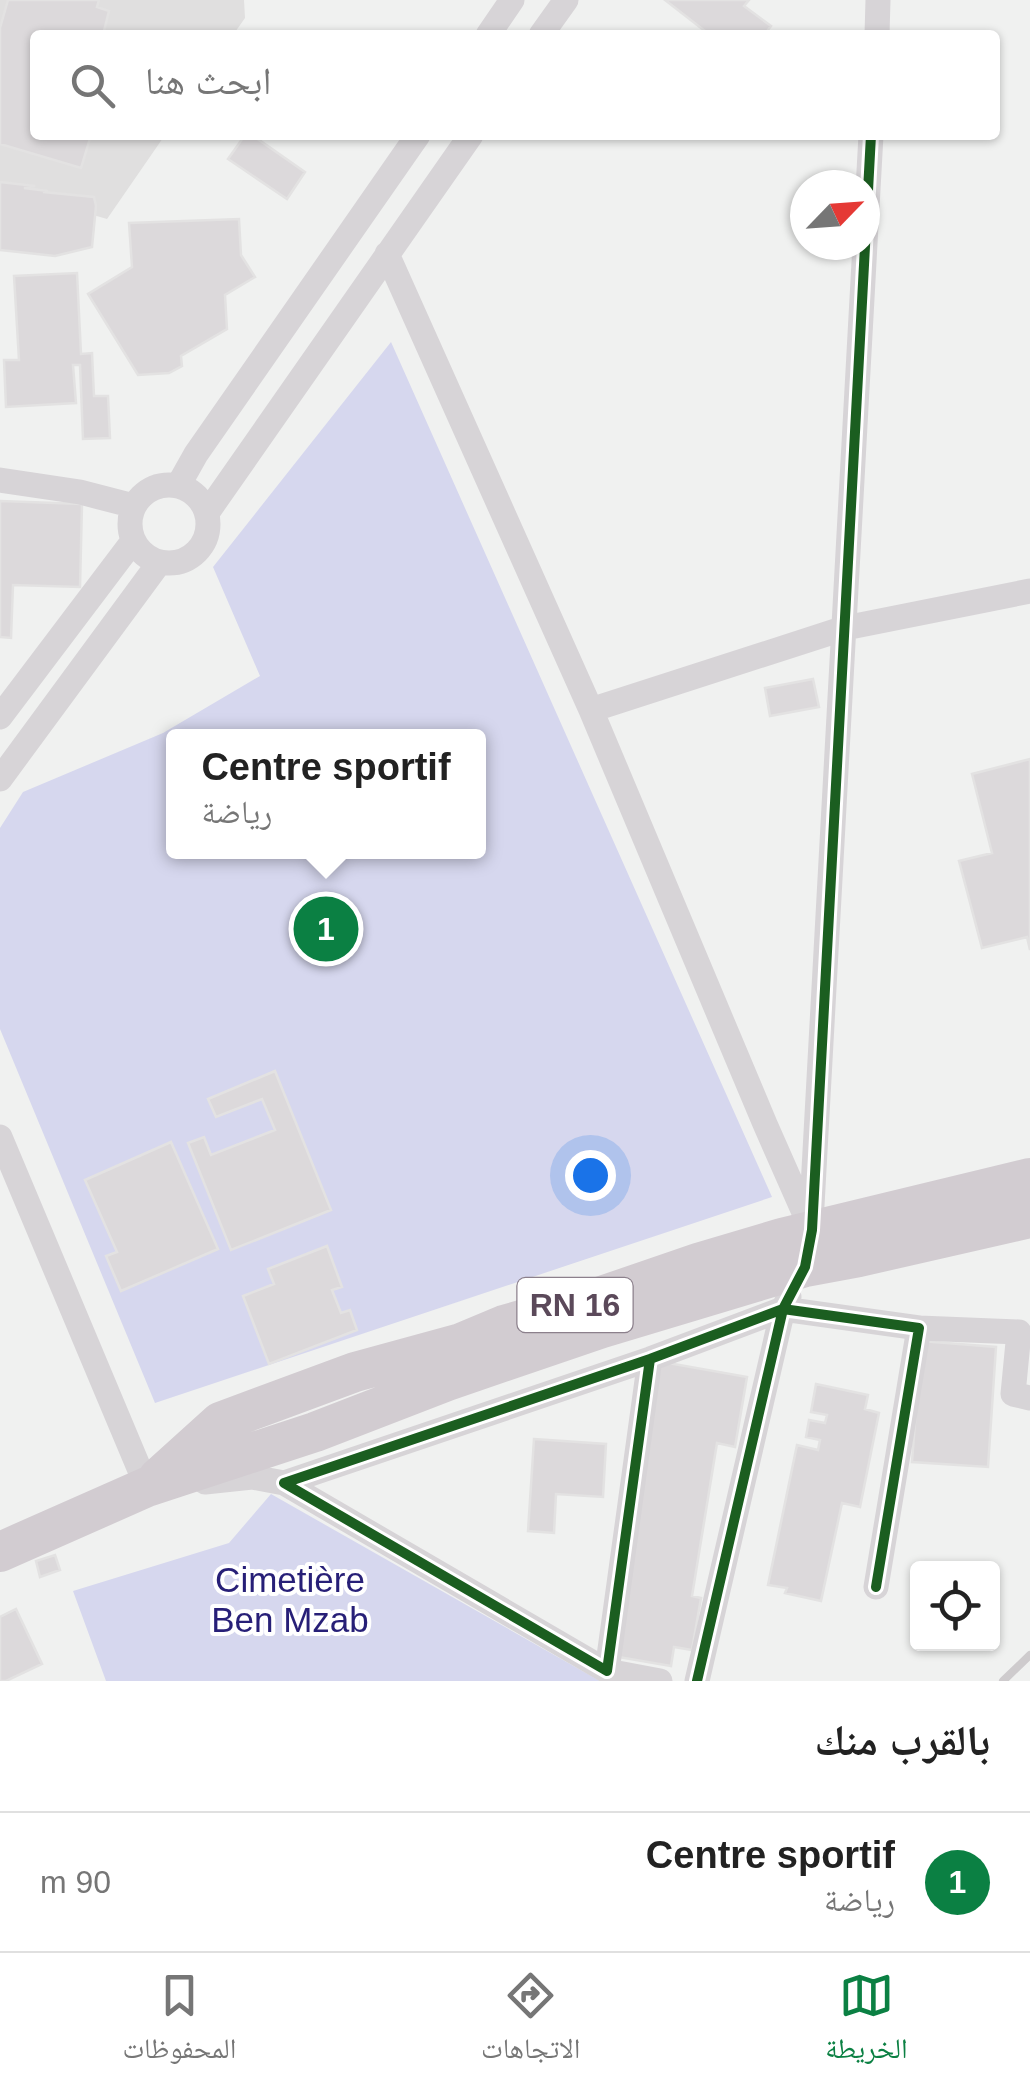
<!DOCTYPE html>
<html lang="ar">
<head>
<meta charset="utf-8">
<style>
	:root { --surface:#fff; --page:#f6f6f6; --text:#222; --muted:#767676; --line:#e0e0e0; --accent:#0b8043 }
	body { margin:0; font-family:Arial,"Noto Naskh Arabic",sans-serif; background:var(--page); color:var(--text); direction:rtl }
	.controls { position:absolute; right:30px; bottom:30px; display:grid; overflow:hidden; border-radius:10px; box-shadow:0 2px 8px #0004 }
	.controls button { width:90px; height:90px; display:grid; place-items:center; padding:0; border:0; border-bottom:2px solid var(--line); background:var(--surface); color:var(--text); font:50px sans-serif }
	.compass { position:absolute; left:790px; top:170px; width:90px; height:90px; border-radius:50%; background:var(--surface); box-shadow:0 2px 8px #0004; rotate:65deg }
	.you { position:absolute; left:590px; top:1175px; width:35px; height:35px; margin:-25px; border:8px solid #fff; border-radius:50%; background:#1a73e8; box-shadow:0 0 0 15px #1a73e833 }
	.badge { display:grid; place-items:center; width:65px; height:65px; border-radius:50%; background:var(--accent); color:#fff; font-size:32px; font-weight:700 }
	.pin { position:absolute; translate:-50% -50%; border:5px solid #fff; box-shadow:0 2px 10px #0006 }
	.popup { position:absolute; left:166px; top:729px; width:320px; height:130px; box-sizing:border-box; display:grid; place-content:center; border-radius:10px; background:var(--surface); filter:drop-shadow(0 2px 8px #0005); font-size:32px; white-space:nowrap; color:var(--muted) }
	.popup b { font-size:38px; color:var(--text) }
	.popup::after { content:''; position:absolute; left:50%; top:100%; margin-left:-20px; border:20px solid transparent; border-top-color:var(--surface) }
	.list { margin:0; padding:0; list-style:none }
	h2 { display:flex; justify-content:space-between; align-items:center; height:130px; margin:0; padding:0 40px; font-size:42px }
	h2 small { font-size:32px; font-weight:400; color:var(--muted) }
	.list li { display:grid; grid-template-columns:65px 1fr auto; gap:30px; align-items:center; box-sizing:border-box; height:140px; padding:0 40px; border-top:2px solid var(--line) }
	.list b { display:block; font-size:38px; white-space:nowrap }
	.list p { margin:0; font-size:32px; white-space:nowrap; color:var(--muted) }
	.list em { font-size:32px; font-style:normal; color:var(--muted) }
	.icon { flex:none; width:55px; height:55px; fill:none; stroke:currentColor; stroke-width:2; stroke-linecap:round; stroke-linejoin:round }
	.map { position:relative; flex:none; width:1030px; height:1681px; overflow:hidden; direction:ltr }
	.search { position:absolute; background:var(--surface); box-shadow:0 2px 8px #0004; left:30px; right:30px; top:30px; height:110px; display:flex; align-items:center; gap:25px; box-sizing:border-box; padding:0 35px; border-radius:10px; color:var(--muted); font-size:38px }
	.sheet { height:270px; background:var(--surface) }
	nav { display:flex; justify-content:space-around; align-items:center; box-sizing:border-box; height:140px; border-top:2px solid var(--line); background:var(--surface); font-size:28px; color:var(--muted) }
	nav a { display:grid; justify-items:center; gap:5px }
	nav .on { color:var(--accent) }
	.map>svg:first-child { display:block }
	.education { fill:#e0dfdf }
	.green { fill:#d6d7ee; fill-rule:evenodd }
	.building { fill:#dcd9db; stroke:#e3e2e2; stroke-width:2.5 }
	.lines { fill:none; stroke-linecap:round; stroke-linejoin:round }
	.minor { stroke:#d7d4d7; stroke-width:25 }
	.primary { stroke:#d2ccd1; stroke-width:40 }
	.rail { stroke:#cecbcd; stroke-width:8 }
	.cycleway-casing { stroke:#fff; stroke-width:16 }
	.cycleway { stroke:#1b5e20; stroke-width:10 }
	.labels { text-anchor:middle; dominant-baseline:central; stroke-width:8; stroke-linejoin:round; paint-order:stroke }
	.shield { fill:#fff; stroke:#8c808c; stroke-width:2.5 }
	.shield-label { font-size:32px; font-weight:bold; fill:#5b495a }
	.park-label { font-size:35px; fill:#271f77; stroke:#fff }
</style>
</head>
<body>
<div class="map">
<svg width="1030" height="1681" viewBox="0 0 1030 1681">
	<rect width="100%" height="100%" fill="#f0f1f0"/>
	<path class="education" d="M0,0H244L245,18L233,35H35V135H165L107,219L0,188Z"/>
	<path class="green" d="M391,342L772,1197L155,1403L0,1029V828L23,792L163,733L260,676L213,567ZM174,736H478V852H174Z
		M271,1494L600,1681H106L73,1591L229,1543Z"/>
	<path class="building" d="M8,0H99L97,7L109,11L104,31L116,35H35V135H91L81,168L0,144V28Z
		M665,0H749L744,6L771,26L764,35H710Z
		M245,135H252L305,172L287,199L228,159Z
		M0,182L35,186L24,188L48,191L43,192L94,197L96,206L92,247L55,256L0,250Z
		M239,219L241,255L255,277L225,295L227,329L181,356L182,366L169,373L138,375L88,294L132,267L129,223Z
		M77,273L81,354L92,353L94,396H108L110,438L83,439L80,365H73L76,403L6,407L4,360H19L14,276Z
		M0,501L82,504L80,587L13,585L11,638L0,637Z
		M813,679L819,707L770,716L765,688Z
		M1030,759V950L1027,937L982,948L959,861L992,853L972,774Z
		M275,1071L331,1210L231,1250L188,1143L204,1137L211,1155L275,1130L262,1099L216,1117L208,1099Z
		M171,1142L218,1249L121,1291L106,1256L117,1252L85,1180Z
		M327,1246L342,1287L332,1290L341,1313L350,1310L357,1330L269,1364L243,1296L274,1284L268,1269Z
		M921,1341L996,1347L988,1467L912,1462Z
		M657,1361L747,1377L735,1447L717,1443L692,1596L701,1598L692,1650L674,1647L671,1666L607,1655Z
		M816,1384L868,1395L865,1409L879,1413L860,1507L842,1503L821,1601L785,1593L787,1588L768,1585L797,1445L818,1450L820,1440L806,1437L809,1420L825,1423L827,1415L811,1412Z
		M534,1439L606,1444L603,1497L556,1494L554,1533L528,1531Z
		M55,1555L60,1570L40,1577L36,1561Z
		M16,1609L42,1664L6,1681H0V1617Z"/>
	<g class="lines">
		<path class="minor" d="M488,35L512,0
			M541,35L566,0
			M877,35L878,0
			M387,254L591,710L765,1124L810,1226
			M0,480L80,492L134,506
			M130 524a39 39 0 1 1 78 0a39 39 0 1 1-78 0Z
			M178,486L196,454L418,135
			M207,513L471,135
			M591,710L845,628L1030,591
			M0,717L133,541
			M0,779L159,563
			M0,1137L147,1487L160,1486
			M810,1242L871,135
			M919,1328L1019,1332L1013,1394L1030,1398
			M650,1359L607,1671L284,1483L650,1359L783,1309L919,1328L876,1587
			M205,1482L252,1477L284,1483
			M607,1671L660,1681
			M697,1681L783,1309L789,1297"/>
		<path class="primary" d="M158,1478L220,1422L355,1372L461,1343L504,1325L587,1301L698,1263L782,1238L1030,1178
			M0,1552L147,1487L315,1432L447,1381L602,1328L805,1267L859,1257L1030,1218"/>
		<path class="rail" d="M1003,1681L1030,1655"/>
		<defs>
			<path id="cycleway" d="M650,1359L607,1671L284,1483L650,1359L783,1309L919,1328L876,1587
				M697,1681L783,1309L805,1267L812,1230L871,135"/>
		</defs>
		<use href="#cycleway" class="cycleway-casing"/>
		<use href="#cycleway" class="cycleway"/>
	</g>
	<g class="labels">
		<rect class="shield" x="517.5" y="1278" width="115" height="54" rx="8"/>
		<g class="shield-label">
			<text x="575" y="1305">RN 16</text>
		</g>
		<g class="park-label">
			<text x="290" y="1579">Cimetière<tspan x="290" dy="40">Ben Mzab</tspan></text>
		</g>
	</g>
</svg>
<div class="controls">
<button><svg class="icon" aria-label="locate" viewBox="0 0 24 24"><circle cx="12" cy="12" r="6"/><path d="M12 2v4M12 18v4M2 12h4M18 12h4"/></svg></button>
</div>
<svg class="compass" viewBox="-18 -18 36 36"><path d="M0-13l5 13h-10z" fill="#e53935"/><path d="M0 13l5-13h-10z" fill="#767676"/></svg>
<div class="you"></div>
<div class="pin badge" style="left:326px;top:929px">1</div>
<div class="popup"><b>Centre sportif</b>رياضة</div>
<div class="search"><svg class="icon" aria-label="search" viewBox="0 0 24 24"><circle cx="10" cy="10" r="6"/><path d="M15 15l6 6"/></svg>ابحث هنا</div>
</div>
<section class="sheet">
<h2>بالقرب منك<small></small></h2>
<ul class="list">
<li><span class="badge">1</span><div><b>Centre sportif</b><p>رياضة</p></div><em>90 m</em></li>
</ul>
</section>
<nav>
<a class="on"><svg class="icon" aria-label="map" viewBox="0 0 24 24"><path d="M3 6l6-2 6 2 6-2v14l-6 2-6-2-6 2zM9 4v14M15 6v14"/></svg>الخريطة</a>
<a><svg class="icon" aria-label="directions" viewBox="0 0 24 24"><path d="M12 3l9 9-9 9-9-9zM9 14v-3h6M13 9l2 2-2 2"/></svg>الاتجاهات</a>
<a><svg class="icon" aria-label="saved" viewBox="0 0 24 24"><path d="M7 4h10v16l-5-4-5 4z"/></svg>المحفوظات</a>
</nav>
</body>
</html>
